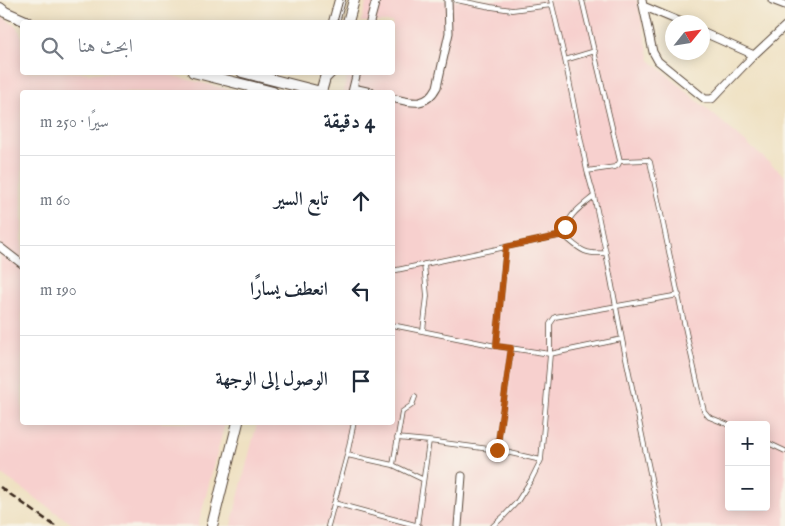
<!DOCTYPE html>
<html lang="ar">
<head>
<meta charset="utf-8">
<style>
	:root { --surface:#fff; --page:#f6f6f7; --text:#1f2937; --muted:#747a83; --line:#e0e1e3 }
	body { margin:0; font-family:"IM FELL English",Amiri,serif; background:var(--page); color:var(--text); direction:rtl }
	.controls { position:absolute; right:15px; bottom:15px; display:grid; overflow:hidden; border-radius:5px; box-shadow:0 2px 12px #0003 }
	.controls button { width:45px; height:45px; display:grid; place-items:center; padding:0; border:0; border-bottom:1px solid var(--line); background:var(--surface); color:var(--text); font:25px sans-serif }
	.compass { position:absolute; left:665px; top:15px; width:45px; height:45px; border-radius:50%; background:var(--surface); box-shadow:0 2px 12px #0003; rotate:60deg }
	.stop { position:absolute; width:15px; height:15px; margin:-11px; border:4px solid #b45309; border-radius:50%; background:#fff }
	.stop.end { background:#b45309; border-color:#fff; box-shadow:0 1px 5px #0008 }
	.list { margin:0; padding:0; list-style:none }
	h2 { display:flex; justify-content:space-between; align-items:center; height:65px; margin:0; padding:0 20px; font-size:21px }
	h2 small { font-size:16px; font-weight:400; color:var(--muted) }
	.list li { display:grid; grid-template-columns:32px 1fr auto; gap:15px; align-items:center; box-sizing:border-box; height:90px; padding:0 20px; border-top:1px solid var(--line) }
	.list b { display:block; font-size:19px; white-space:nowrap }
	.list em { font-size:16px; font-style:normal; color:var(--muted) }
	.icon { flex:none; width:28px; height:28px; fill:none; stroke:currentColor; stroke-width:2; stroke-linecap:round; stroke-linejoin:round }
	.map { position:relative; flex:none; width:785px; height:526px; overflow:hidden; direction:ltr }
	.search { position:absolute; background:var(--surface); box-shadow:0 2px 12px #0003; left:20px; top:20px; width:375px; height:55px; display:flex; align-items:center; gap:12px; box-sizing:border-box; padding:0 18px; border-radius:5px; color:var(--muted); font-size:19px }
	.panel { position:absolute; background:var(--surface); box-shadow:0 2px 12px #0003; left:20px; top:90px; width:375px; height:335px; border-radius:5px; direction:rtl }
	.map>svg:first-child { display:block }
	.built { fill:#f7d0ce; fill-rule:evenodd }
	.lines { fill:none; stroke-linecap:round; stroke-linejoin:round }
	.lane-casing { stroke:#564537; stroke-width:5.5 }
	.street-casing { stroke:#564537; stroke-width:9 }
	.secondary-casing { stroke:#564537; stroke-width:12 }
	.lane { stroke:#fff; stroke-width:4 }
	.street { stroke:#fff; stroke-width:7 }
	.secondary { stroke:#fff; stroke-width:10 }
	.tram { stroke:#3b2a1e; stroke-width:1 }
	.rail { stroke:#3b2a1e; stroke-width:2.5; stroke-dasharray:8 4; stroke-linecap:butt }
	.route { stroke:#b45309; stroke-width:6 }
</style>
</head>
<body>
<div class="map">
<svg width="785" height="526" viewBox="0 0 785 526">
	<rect width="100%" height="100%" fill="#f7f3e8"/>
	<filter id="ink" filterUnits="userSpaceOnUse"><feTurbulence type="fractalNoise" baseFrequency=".02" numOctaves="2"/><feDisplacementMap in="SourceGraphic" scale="10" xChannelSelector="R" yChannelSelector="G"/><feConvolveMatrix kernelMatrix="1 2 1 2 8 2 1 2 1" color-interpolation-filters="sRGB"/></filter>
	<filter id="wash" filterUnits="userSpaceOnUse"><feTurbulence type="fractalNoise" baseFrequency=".0096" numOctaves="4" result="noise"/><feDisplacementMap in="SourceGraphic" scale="20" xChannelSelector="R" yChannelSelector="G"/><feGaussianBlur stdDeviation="1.12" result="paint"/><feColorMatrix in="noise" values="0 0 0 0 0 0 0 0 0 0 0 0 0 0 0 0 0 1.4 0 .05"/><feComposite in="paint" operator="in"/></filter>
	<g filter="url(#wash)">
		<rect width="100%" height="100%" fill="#efe1c2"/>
		<path class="built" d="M367,0H637L650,60L785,176V526H231L257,423L392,422V92H343L348,73L392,72V22H361ZM729,425H766V507H729Z
			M0,15L17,27L22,37V72L161,73L240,92H22V422L225,423L198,526H75L0,473Z"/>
	</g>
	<g filter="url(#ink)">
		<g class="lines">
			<defs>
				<path id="lane" d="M456,0L491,7L512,10L552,5
					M551,0L565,60L587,171L594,196
					M582,0L620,161L618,165L615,167L587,171
					M565,60L595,51
					M620,161L648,160L650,162C668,245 684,328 704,411L709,417L729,425
					M563,235C580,249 583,255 606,253
					M392,271L563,235C568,215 578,209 594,196L606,253L622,339L661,526
					M392,325L496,346L550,354V324L555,317L679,295
					M423,331L427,296L424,264
					M496,346L506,247
					M397,438L429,441L497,450L541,460
					M766,442L785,451
					M497,450L511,349
					M347,455L393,465L422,479
					M393,465L402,412L412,405L415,397
					M334,503L419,526
					M328,526L347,455L354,422
					M417,526L429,441
					M493,526L504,516L517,502L531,480L541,460L550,354L622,339"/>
				<path id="street" d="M642,0L643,6L681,22
					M772,0L785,5
					M643,6L653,52L658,61L705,99H712L754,55
					M370,22L376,0
					M702,32L754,55L785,26
					M353,88L371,92
					M352,92L357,72
					M392,98C412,103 426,108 437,87L449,33L448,0
					M0,247L22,264
					M458,526L462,476"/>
				<path id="secondary" d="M0,8L5,12L28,22
					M334,22L340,0
					M348,22L354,0
					M193,72L273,92
					M242,72L321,92
					M321,92L325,78L331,72
					M212,526L238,422"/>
			</defs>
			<use href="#lane" class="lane-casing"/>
			<use href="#street" class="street-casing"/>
			<use href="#secondary" class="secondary-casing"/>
			<use href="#lane" class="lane"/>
			<use href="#street" class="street"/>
			<use href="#secondary" class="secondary"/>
			<path class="tram" d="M337,22L343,0"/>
			<path class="rail" d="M0,487L55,526"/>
		</g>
	</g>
	<g class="lines" filter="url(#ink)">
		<path class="route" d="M497,450L511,348L496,346L506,247L562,235L565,227"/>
	</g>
</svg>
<div class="controls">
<button>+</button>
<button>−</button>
</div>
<svg class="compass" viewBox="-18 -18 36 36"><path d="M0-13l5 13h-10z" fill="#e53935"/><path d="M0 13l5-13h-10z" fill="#747a83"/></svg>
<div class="stop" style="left:565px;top:227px"></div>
<div class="stop end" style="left:497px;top:450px"></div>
<div class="search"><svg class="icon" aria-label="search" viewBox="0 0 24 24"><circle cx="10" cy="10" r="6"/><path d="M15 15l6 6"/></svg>ابحث هنا</div>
<section class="panel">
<h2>4 دقيقة<small>سيرًا · 250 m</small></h2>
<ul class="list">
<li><svg class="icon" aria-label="ahead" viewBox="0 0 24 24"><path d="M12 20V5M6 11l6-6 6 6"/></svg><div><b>تابع السير</b></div><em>60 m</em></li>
<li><svg class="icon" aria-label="left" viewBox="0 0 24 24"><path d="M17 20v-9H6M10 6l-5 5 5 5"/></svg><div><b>انعطف يسارًا</b></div><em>190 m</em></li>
<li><svg class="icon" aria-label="arrive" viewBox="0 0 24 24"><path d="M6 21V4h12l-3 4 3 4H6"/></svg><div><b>الوصول إلى الوجهة</b></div></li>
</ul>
</section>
</div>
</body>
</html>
